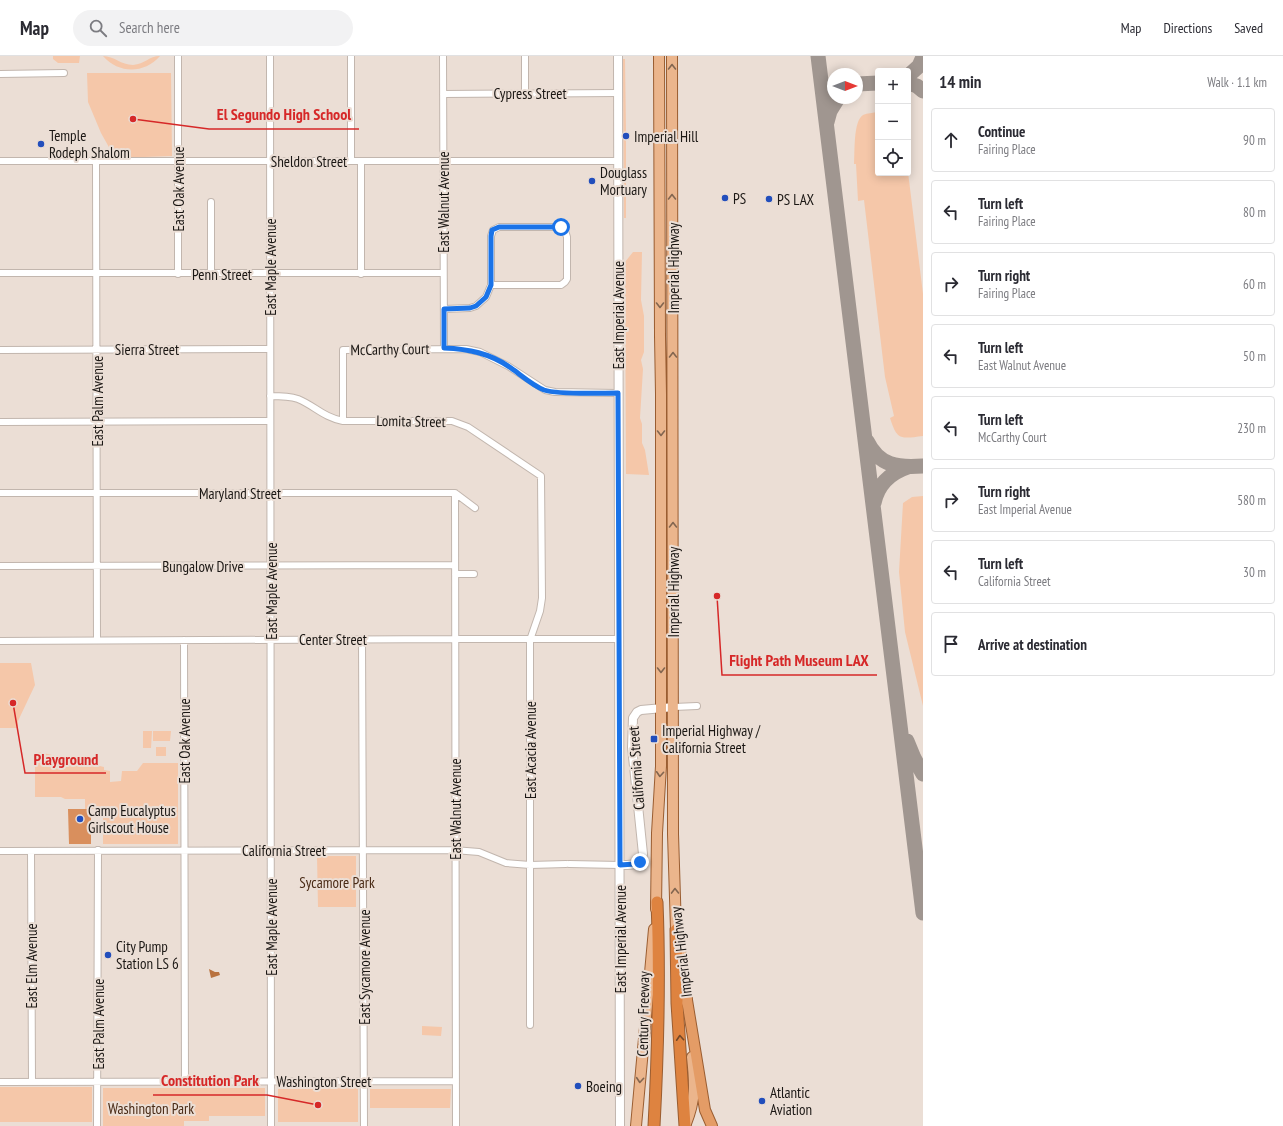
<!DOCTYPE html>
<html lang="en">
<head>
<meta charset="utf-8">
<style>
	:root { --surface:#fff; --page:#f2f2f3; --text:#2b2b33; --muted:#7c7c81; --line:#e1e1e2 }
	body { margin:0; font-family:"PT Sans Narrow",sans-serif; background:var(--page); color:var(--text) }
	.controls { position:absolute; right:12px; top:12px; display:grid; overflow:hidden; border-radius:4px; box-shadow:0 2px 10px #0003 }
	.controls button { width:36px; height:36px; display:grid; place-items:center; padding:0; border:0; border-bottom:1px solid var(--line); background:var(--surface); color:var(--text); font:20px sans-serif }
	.compass { position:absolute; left:827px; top:12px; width:36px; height:36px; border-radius:50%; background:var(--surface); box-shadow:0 2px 10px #0003; rotate:90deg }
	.stop { position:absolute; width:12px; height:12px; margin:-9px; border:3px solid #1a73e8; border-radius:50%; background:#fff }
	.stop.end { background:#1a73e8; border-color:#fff; box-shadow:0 1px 4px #0008 }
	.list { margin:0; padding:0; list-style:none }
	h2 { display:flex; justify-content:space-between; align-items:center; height:52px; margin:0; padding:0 16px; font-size:17px }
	h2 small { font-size:13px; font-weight:400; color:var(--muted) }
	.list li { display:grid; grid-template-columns:26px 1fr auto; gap:12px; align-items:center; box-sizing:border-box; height:64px; margin:0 8px 8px; padding:0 8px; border:1px solid var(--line); border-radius:4px }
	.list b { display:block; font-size:15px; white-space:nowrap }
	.list p { margin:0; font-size:13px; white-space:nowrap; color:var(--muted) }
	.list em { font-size:13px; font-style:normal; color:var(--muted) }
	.icon { flex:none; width:22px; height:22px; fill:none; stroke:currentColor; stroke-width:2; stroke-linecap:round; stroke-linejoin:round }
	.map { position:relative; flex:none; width:923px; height:1070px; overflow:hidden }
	header { display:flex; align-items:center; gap:24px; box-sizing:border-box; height:56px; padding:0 20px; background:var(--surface); border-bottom:1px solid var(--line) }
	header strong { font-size:19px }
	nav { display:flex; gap:22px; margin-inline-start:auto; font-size:14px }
	.search { width:280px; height:36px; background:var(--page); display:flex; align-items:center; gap:10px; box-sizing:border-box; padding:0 14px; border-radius:22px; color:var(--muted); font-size:15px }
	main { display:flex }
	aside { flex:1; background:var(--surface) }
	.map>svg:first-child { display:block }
	.green { fill:#f5c7a9 }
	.forest { fill:#d98f5d }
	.water { fill:#b9723f }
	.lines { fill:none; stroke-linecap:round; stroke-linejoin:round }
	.taxiway { stroke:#a09690; stroke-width:15 }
	.minor-casing { stroke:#c2b6ae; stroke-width:8 }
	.tertiary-casing { stroke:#c2b6ae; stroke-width:10 }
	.primary-casing { stroke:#9a5d31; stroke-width:12 }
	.trunk-casing { stroke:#9a5d31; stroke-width:12 }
	.motorway-casing { stroke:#9a5d31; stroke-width:13 }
	.minor { stroke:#fff; stroke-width:6 }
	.tertiary { stroke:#fff; stroke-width:8 }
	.primary { stroke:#ebb58c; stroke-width:10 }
	.trunk { stroke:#e49c66; stroke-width:10 }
	.motorway { stroke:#de8340; stroke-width:11 }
	.oneway { stroke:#836650 }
	.oneway2 { stroke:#734828 }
	.route { stroke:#1a73e8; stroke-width:5 }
	.poi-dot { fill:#224ebc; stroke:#ebded5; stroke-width:1.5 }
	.labels { text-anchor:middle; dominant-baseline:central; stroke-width:4; stroke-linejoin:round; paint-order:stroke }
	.street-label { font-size:15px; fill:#1b1714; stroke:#ebded5 }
	.poi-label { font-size:15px; fill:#1b1714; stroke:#ebded5; text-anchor:start }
	.park-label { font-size:15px; fill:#492a15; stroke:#ebded5 }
	.leader { fill:none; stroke:#d62828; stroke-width:1.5 }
	.callout-dot { fill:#d62828; stroke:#ebded5; stroke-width:1.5 }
	.callout-label { font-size:16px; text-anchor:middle; font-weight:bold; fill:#d62828; stroke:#ebded5; stroke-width:4; stroke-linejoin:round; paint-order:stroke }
</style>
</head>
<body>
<header>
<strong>Map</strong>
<div class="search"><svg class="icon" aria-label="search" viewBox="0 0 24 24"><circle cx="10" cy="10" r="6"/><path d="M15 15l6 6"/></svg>Search here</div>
<nav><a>Map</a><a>Directions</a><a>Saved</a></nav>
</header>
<main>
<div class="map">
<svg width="923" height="1070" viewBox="0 0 923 1070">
	<rect width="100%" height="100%" fill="#ebded5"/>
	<path class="green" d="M53,0H80L79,7H58L53,3Z
		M103,0C114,0 121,9 133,9C145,8 149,0 160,0C144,18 119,18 103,0Z
		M623,3H625L626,76L627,80L626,84V162H624Z
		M87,17H171L172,100L115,102L101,77L88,46Z
		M878,56V117H908V116L923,238V380C900,383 897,384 890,362L894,360L885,321L864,144L858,145L856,108H854C855,97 853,65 863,59C867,57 873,57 878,56Z
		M633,196H642L641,244L644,260V296L641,304L643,313L640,362L642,368V387L645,394L649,419L626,418L625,206Z
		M923,440V650L905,576L899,516L903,447L912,441Z
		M0,607H31L35,629L18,665V672H0Z
		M143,675H152L151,692H143Z
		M153,675H171L170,685H153Z
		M156,691H166V700H156Z
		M39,696L104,711V714L110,715V726L121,725L122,715H137L143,707H178V788H103V753H85V743H65L61,741H35V697Z
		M317,800H356V851H318Z
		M422,970L442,971L441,980L422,979Z
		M0,1031H92V1066H0Z
		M103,1032H265V1060H209V1065H184V1070H103Z
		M358,1032V1066H278V1033Z
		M370,1033H451L450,1052H370Z"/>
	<path class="forest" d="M68,753H91V788H69Z"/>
	<path class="water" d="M209,913L215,916H219L220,919L211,922Z"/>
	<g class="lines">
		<path class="taxiway" d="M818,0L923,857
			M908,20L919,10L923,1
			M908,27L917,30L923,35
			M857,28L878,27
			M827,66L830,55L838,42
			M867,385C879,410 898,412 923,410
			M874,447C878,428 890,417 908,411
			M907,685L914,702L923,718"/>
		<defs>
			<path id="minor" d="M178,0V218
				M270,0L271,1070
				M443,0L444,292
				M525,0V37
				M0,18L64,17
				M443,38L618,37
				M0,105H618
				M96,105L97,584
				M351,105V0
				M211,146V218
				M0,217H443
				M361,218V105
				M444,253L470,252L476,250L486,241L491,229V180L493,174L499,171H561L565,175L567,181V223L565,226L561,229H491
				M0,294L270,293
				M270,340C279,340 289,340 298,343C315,350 323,361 343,365H452L468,371L541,420L542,542L540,555L530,584V969
				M343,365V294L466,293L480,296L508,310L545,334L555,336L618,337
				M0,366L270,365
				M0,437H455L475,452
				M455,437L456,1070
				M0,510L455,509
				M455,518H474
				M362,583L364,1070
				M184,584L185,1026
				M0,585L455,583H618
				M674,651L697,650
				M0,795L454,794L479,796L506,807L530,809L566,808
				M31,795L32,1026
				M569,808L620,809
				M0,1026L456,1025
				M97,1070L98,794"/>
			<path id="tertiary" d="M618,0L620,1070
				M620,809C630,809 640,810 643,798L632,691L633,662L637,656L641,654L674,651"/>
			<path id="primary" d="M672,0L673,778L676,874L682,905L687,947
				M656,853L657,777L661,710V338L660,280L659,0
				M636,1070L654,873
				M685,1070C696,1044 695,1028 692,1001"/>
			<path id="trunk" d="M686,938L705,1054L712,1070"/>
			<path id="motorway" d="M676,874L677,947L685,1070
				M654,1070C658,995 660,921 657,846"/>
		</defs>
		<use href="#minor" class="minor-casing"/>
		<use href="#tertiary" class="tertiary-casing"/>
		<use href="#primary" class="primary-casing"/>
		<use href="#trunk" class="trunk-casing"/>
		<use href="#motorway" class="motorway-casing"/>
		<use href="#minor" class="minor"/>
		<use href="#tertiary" class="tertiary"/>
		<use href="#primary" class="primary"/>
		<use href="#trunk" class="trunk"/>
		<use href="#motorway" class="motorway"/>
	</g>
	<defs><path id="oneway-chevron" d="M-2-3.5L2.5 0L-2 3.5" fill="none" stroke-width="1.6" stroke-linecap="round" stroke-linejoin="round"/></defs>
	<g class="oneway">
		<use href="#oneway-chevron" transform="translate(672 11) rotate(-90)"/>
		<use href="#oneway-chevron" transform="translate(672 141) rotate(-90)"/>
		<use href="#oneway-chevron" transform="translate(660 249) rotate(90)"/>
		<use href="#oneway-chevron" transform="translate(673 299) rotate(-90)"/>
		<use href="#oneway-chevron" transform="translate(661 377) rotate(90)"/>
		<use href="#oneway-chevron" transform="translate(673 469) rotate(-90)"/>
		<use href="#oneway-chevron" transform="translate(661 614) rotate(90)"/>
		<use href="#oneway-chevron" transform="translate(660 718) rotate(94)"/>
		<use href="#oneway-chevron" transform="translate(675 835) rotate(-91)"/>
		<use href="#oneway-chevron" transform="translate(640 1024) rotate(95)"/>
	</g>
	<use class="oneway2" href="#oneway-chevron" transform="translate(680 982) rotate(-94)"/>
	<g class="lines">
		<path class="route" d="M561,171H499L492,174L491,180V229L486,241L476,250L470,252L444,253V292C468,293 490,297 511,312C521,319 532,329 544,334C559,339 600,337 618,337L620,809L635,808L640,806"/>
	</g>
	<g class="poi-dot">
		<circle cx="626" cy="80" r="4"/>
		<circle cx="41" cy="88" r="4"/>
		<circle cx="592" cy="125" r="4"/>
		<circle cx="725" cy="142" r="4"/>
		<circle cx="769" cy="143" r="4"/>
		<rect x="650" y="679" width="8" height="8" rx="2"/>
		<circle cx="80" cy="763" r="4"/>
		<circle cx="108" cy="899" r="4"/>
		<circle cx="578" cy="1030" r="4"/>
		<circle cx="762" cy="1045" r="4"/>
	</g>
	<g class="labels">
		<g class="street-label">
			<text x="530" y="37">Cypress Street</text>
			<text x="309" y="105">Sheldon Street</text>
			<text transform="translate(178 133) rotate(-90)">East Oak Avenue</text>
			<text transform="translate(443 146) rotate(-90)">East Walnut Avenue</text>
			<text transform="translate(270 211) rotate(-90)">East Maple Avenue</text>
			<text transform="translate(673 212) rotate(-90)">Imperial Highway</text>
			<text x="222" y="218">Penn Street</text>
			<text transform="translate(618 259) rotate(-90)">East Imperial Avenue</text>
			<text x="147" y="293">Sierra Street</text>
			<text transform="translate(390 293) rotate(-1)">McCarthy Court</text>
			<text transform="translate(97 345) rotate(-90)">East Palm Avenue</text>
			<text transform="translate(411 365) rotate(1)">Lomita Street</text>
			<text x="240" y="437">Maryland Street</text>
			<text x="203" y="510">Bungalow Drive</text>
			<text transform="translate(271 535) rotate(-90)">East Maple Avenue</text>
			<text transform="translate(673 536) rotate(-90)">Imperial Highway</text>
			<text x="333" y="583">Center Street</text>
			<text transform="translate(184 685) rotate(-90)">East Oak Avenue</text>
			<text transform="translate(530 694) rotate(-90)">East Acacia Avenue</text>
			<text transform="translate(636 712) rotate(-94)">California Street</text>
			<text transform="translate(455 753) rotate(-90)">East Walnut Avenue</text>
			<text x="284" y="794">California Street</text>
			<text transform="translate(271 871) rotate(-90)">East Maple Avenue</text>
			<text transform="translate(620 883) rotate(-90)">East Imperial Avenue</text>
			<text transform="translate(681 896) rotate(-97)">Imperial Highway</text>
			<text transform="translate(31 910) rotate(-90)">East Elm Avenue</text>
			<text transform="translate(364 911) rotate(-90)">East Sycamore Avenue</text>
			<text transform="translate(643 958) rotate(-89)">Century Freeway</text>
			<text transform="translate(98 968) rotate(-90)">East Palm Avenue</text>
			<text x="324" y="1025">Washington Street</text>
		</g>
		<g class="poi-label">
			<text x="49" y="79">Temple<tspan x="49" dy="17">Rodeph Shalom</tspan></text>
			<text x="634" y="80">Imperial Hill</text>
			<text x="600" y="116">Douglass<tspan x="600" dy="17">Mortuary</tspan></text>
			<text x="733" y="142">PS</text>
			<text x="777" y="143">PS LAX</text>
			<text x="662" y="674">Imperial Highway /<tspan x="662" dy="17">California Street</tspan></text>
			<text x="88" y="754">Camp Eucalyptus<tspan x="88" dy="17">Girlscout House</tspan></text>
			<text x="116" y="890">City Pump<tspan x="116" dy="17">Station LS 6</tspan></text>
			<text x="586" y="1030">Boeing</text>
			<text x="770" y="1036">Atlantic<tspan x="770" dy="17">Aviation</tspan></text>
		</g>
		<g class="park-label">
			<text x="337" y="826">Sycamore Park</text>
			<text x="151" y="1052">Washington Park</text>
		</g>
	</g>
	<path class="leader" d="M133 63L209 73H359M717 540L722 619H877M13 647L25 717H106M318 1049L267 1039H153"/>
	<g class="callout-dot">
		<circle cx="133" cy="63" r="4"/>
		<circle cx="717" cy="540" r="4"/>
		<circle cx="13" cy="647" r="4"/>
		<circle cx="318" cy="1049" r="4"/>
	</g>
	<g class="callout-label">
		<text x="284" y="64">El Segundo High School</text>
		<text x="799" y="610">Flight Path Museum LAX</text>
		<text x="66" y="709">Playground</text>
		<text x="210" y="1030">Constitution Park</text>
	</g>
</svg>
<div class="controls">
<button>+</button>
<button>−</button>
<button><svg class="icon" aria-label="locate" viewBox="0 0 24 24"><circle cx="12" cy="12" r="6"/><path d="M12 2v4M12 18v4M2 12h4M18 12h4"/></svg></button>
</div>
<svg class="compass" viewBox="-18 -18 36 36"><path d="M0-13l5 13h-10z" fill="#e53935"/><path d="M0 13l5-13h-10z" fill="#7c7c81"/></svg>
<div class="stop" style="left:561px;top:171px"></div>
<div class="stop end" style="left:640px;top:806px"></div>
</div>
<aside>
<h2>14 min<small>Walk · 1.1 km</small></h2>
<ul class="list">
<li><svg class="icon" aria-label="ahead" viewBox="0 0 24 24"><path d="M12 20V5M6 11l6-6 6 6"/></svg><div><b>Continue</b><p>Fairing Place</p></div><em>90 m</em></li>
<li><svg class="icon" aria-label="left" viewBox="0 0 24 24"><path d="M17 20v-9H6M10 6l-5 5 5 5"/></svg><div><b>Turn left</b><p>Fairing Place</p></div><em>80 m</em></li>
<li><svg class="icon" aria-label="right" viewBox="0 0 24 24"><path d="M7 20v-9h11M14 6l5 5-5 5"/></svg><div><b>Turn right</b><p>Fairing Place</p></div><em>60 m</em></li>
<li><svg class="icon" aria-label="left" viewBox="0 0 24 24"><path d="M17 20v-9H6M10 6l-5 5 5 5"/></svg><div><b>Turn left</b><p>East Walnut Avenue</p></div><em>50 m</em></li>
<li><svg class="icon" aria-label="left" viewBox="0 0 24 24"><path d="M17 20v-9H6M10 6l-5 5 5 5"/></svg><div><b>Turn left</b><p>McCarthy Court</p></div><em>230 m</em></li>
<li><svg class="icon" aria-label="right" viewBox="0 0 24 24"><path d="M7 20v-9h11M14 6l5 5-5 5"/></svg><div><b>Turn right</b><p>East Imperial Avenue</p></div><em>580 m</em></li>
<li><svg class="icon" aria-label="left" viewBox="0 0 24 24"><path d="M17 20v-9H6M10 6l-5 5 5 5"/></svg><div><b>Turn left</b><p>California Street</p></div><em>30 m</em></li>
<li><svg class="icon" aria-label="arrive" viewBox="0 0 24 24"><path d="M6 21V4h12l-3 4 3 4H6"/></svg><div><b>Arrive at destination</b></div></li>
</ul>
</aside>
</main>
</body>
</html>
